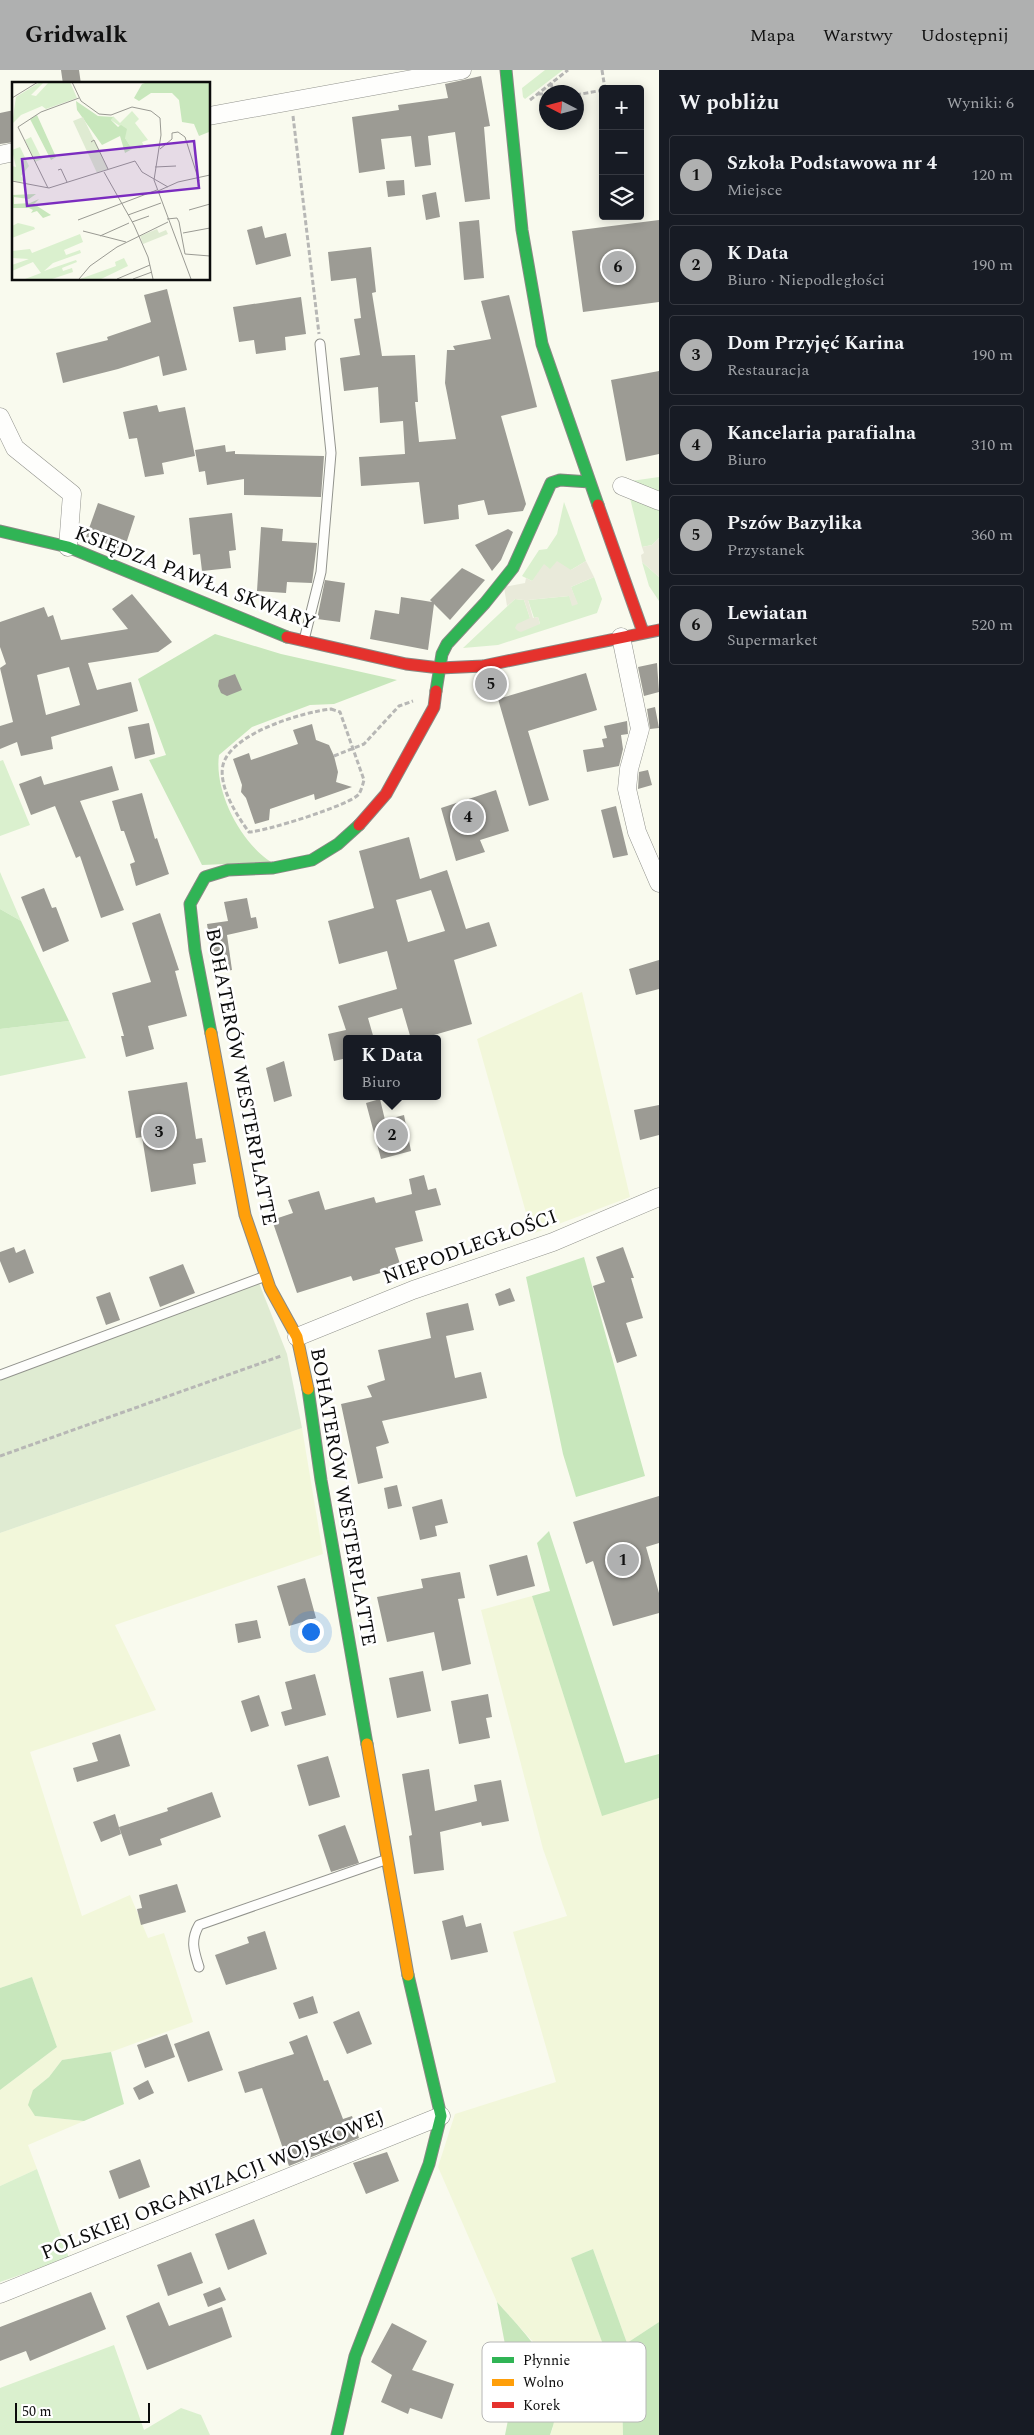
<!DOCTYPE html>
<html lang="pl">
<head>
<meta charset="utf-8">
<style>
	:root { --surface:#171b24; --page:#242831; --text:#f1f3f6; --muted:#9ea1a6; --line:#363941; --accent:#afb0b0 }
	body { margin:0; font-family:Spectral,serif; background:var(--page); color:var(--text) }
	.controls { position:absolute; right:15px; top:15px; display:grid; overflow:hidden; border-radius:5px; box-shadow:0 2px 12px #0003 }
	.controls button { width:45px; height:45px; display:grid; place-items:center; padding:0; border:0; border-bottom:1px solid var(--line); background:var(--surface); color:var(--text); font:25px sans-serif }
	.compass { position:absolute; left:539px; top:15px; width:45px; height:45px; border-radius:50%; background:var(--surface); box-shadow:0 2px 12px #0003; rotate:276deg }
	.scale { position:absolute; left:15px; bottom:12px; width:135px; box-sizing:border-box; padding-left:5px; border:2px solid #0b0b0b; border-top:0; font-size:14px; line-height:18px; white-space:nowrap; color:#0b0b0b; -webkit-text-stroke:4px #fff; paint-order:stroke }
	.you { position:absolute; left:310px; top:1561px; width:18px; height:18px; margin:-12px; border:4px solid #fff; border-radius:50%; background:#1a73e8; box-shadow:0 0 0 8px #1a73e833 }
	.badge { display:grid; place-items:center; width:32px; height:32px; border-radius:50%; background:var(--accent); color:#111; font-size:16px; font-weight:700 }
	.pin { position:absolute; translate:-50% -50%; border:2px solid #fff; box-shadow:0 1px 5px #0006 }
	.popup { position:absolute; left:343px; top:965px; width:98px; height:65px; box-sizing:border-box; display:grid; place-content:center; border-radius:5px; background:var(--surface); filter:drop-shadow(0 1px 4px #0005); font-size:16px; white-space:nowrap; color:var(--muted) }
	.popup b { font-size:19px; color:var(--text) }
	.popup::after { content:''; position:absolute; left:50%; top:100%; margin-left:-10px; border:10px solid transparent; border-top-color:var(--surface) }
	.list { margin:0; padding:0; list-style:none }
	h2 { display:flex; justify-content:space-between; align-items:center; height:65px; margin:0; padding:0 20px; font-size:21px }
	h2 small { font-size:16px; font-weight:400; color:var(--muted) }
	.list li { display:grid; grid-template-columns:32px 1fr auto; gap:15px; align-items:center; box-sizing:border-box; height:80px; margin:0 10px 10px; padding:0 10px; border:1px solid var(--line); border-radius:5px }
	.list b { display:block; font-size:19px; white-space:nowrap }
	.list p { margin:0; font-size:16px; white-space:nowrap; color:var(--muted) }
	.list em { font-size:16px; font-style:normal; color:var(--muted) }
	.icon { flex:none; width:28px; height:28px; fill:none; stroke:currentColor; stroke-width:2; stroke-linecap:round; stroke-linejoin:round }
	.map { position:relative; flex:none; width:659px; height:2365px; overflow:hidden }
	header { display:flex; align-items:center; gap:30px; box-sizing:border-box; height:70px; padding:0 25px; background:var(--accent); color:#111 }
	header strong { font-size:24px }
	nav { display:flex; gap:28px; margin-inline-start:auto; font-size:18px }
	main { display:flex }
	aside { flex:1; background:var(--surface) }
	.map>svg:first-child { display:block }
	.farmland { fill:#f2f7da }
	.green { fill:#daf0ce }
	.forest { fill:#c8e7bc }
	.cemetery { fill:#dfebd2 }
	.plaza { fill:#e9eada }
	.building { fill:#9c9b94; fill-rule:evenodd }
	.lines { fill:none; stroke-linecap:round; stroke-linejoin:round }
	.lane-casing { stroke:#92938d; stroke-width:11 }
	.street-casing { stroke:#92938d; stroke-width:19 }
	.fast-casing { stroke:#898984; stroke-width:13 }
	.slow-casing { stroke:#898984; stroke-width:13 }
	.jam-casing { stroke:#898984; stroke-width:13 }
	.path { stroke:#b7b7b5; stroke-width:3; stroke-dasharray:5 2.5; stroke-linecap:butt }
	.lane { stroke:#fefefc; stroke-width:9 }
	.street { stroke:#fefefc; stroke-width:18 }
	.fast { stroke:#30b455; stroke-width:11 }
	.slow { stroke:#ff9f0a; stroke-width:11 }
	.jam { stroke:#e5322d; stroke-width:11 }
	.labels { text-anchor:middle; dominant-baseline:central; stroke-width:5; stroke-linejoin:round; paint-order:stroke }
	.street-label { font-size:20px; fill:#0b0b0b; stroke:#fff }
	.inset-road { fill:none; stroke:#9a9a93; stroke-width:1 }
	.view { fill:#7b2cbf; fill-opacity:0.15; stroke:#7b2cbf; stroke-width:2.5 }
	.inset-edge { fill:none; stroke:#0b0b0b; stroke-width:2.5 }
	.key { fill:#fff; stroke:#b6b6b6; stroke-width:1 }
	.key-label { font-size:14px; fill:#0b0b0b }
</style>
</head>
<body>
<header>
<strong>Gridwalk</strong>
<nav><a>Mapa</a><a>Warstwy</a><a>Udostępnij</a></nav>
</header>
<main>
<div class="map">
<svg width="659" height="2365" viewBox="0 0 659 2365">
	<rect width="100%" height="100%" fill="#f9faee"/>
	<path class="farmland" d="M582,922L630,1127L532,1164L477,969Z
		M302,1358L323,1484L115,1555L156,1640L30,1682L82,1846L130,1825L148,1868L164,1863L193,1952L111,1982L62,1990L49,2007L33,2020L35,2046L84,2051L28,2075L37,2099L0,2116V2020L57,1977L32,1907L0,1918V1463Z
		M532,1526L602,1745L659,1728V2252L627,2273L593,2179L571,2188L622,2326L623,2365H550L553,2358L535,2274L497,2232L438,2097L455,2044L556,2012L513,1862L567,1846L543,1779L481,1540Z"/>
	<path class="green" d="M545,0H563L525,29L523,27L522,18Z
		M659,407V425L631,411Z
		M629,424L659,436V468L652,475L642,477Z
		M564,432L586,491L571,500L550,499L532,511L522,506L539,480L547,479L557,464Z
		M642,492L659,507V531L649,516Z
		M594,507L602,529L597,543L498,575L463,578L515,529L524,530L530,548L540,554L538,547L534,548L528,530L569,526L577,534L571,517Z
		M3,690L30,755L0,766V691Z
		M0,802L21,851L0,839Z
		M69,951L86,988L0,1006V959Z
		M37,2099L69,2188L0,2212V2116Z
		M114,2275L144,2360L181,2338L201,2345L210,2365H0V2318Z"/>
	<path class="forest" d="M215,564L281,584L397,610L334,634L310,635L252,657L219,685C214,721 240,772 271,792L202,795L149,690L166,685L138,609Z
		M0,839L21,851L69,951L0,959Z
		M584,1187L645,1406L576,1427L563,1384L526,1207Z
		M549,1461L625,1693L659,1684V1728L602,1746L532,1526L550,1521L537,1473Z
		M32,1907L57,1977L0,2020V1918Z
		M111,1982L124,2034L84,2051L35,2046L28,2035L33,2020L49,2007L62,1990Z
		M593,2179L627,2273L659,2252V2365H623L622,2326L571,2188Z
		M497,2232C531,2270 572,2308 550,2365H505L510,2340V2301Z"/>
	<path class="cemetery" d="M259,1213L287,1284L302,1358L0,1463V1310Z"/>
	<path class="plaza" d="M659,468V507L642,492L641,485L644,483L642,477L652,475Z
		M557,491L571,500L586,491L594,507L571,517L578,534L572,536L569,526L528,530L533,548L538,547L540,554L521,562L518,561L515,558L517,554L530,548L524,530L515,529L507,536L504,517L525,513L526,508L532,511L544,494L550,499Z"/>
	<path class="building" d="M61,0H79L81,14H63Z
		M481,6L490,56L484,57L490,129L465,132L455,62L428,66L431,95L415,97L411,66L381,69L385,99L359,103L352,47L399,40L398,35L448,28L445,14Z
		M14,40V72L0,74V43Z
		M404,110L405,125L388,127L386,111Z
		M436,122L440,147L426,150L422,125Z
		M479,150L484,208L464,210L459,152Z
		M659,150V232L583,242L572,161Z
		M262,156L265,168L286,163L291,186L256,195L247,160Z
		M371,177L376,222L372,223L382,286L415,285L418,332H415L419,372L456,369L445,313L447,280H455L453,276L491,269L481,231L509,225L537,337L501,346L526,434L523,441L488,445L484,430L458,435L459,449L424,454L419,412L361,416L359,387L405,384L403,351L380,353L378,317L344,321L340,288L360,285L354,249L361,248L356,208L331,211L328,182Z
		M167,219L187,300L163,306L159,286L118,299L63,313L56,283L108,270L107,267L151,252L144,225Z
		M301,227L306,264L285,267L286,280L256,284L254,270L239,272L233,237Z
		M659,301V384L626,391L611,310Z
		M157,335L159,342L185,337L195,386L162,393L164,404L145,407L137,368L129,369L123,342Z
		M225,375L226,382L235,381V384L324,386L321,427L244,425V409L207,415L205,401L199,402L195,380Z
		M98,433L135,446L124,480L86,467Z
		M232,443L236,480L229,481L231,498L202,501L200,484L193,485L189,448Z
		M261,457L283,459L282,471L317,473L312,513L287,512L286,523L257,521Z
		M508,459L513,462L501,490L492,501L475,475Z
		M462,498L485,510L450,550L434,534L428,580L370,569L375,540L399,544L401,527L432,532L430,530Z
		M325,510L345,513L340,552L317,549Z
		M132,524L172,572L158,582L88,593L97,620L131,612L138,641L51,667L53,679L21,686L17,672L0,679V656L13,652L0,598L6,594L0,577V552L44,537L48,547L53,545L61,570L128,559L112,539ZM69,597L80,635L46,645L37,605Z
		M657,593L659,622L644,626L638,597Z
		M586,603L597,640L528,661L549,730L529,736L498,629Z
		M235,604L242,620L227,626L221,623L218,616L219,610Z
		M655,637L659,658L650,659L647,639Z
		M627,651L628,664L621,665L623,679L619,696L587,702L583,680L604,677L602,669L607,668L604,656Z
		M149,653L155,684L135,689L128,657Z
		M312,654L316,670L329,675L334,686L338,702L336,712L352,717L315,730L314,724L270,739L269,750L255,754L246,728L241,722L242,715L233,689L249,683L251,690L298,674L293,660Z
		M112,696L119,720L80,731L124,840L101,848L80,786L76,788L55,736L31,745L19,714L41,706L44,715Z
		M648,700L652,715L638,719L639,702Z
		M496,720L509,761L480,770L485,782L456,791L441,738Z
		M142,723L155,769L157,768L169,804L136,816L130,794L135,792L124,761H121L112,731Z
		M616,736L628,785L613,788L601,740Z
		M409,767L420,809L447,800L466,859L489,852L497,876L454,890L472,954L434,965L435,969H411L402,938L368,948L374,969H348L347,966V988L334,991L328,964L346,960L338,936L397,919L387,881L339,894L328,851L374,838L359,781ZM431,820L445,861L408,872L396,830Z
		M44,818L52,838L56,837L69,871L43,882L21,827Z
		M247,828L251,848L256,847L258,858L227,865L232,900L214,903L207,854L228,851L224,832Z
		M160,843L179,900L175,901L187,946L148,956L154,979L126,987L121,966H124L112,923L151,912L132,853Z
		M659,890V919L636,925L629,899Z
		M284,991L292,1026L274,1032L266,998Z
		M187,1012L196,1069L202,1068L206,1092L193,1094L196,1114L151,1122L142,1067L136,1068L128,1021Z
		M380,1029L385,1050L404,1045L411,1081L381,1089L366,1033Z
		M659,1035V1065L640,1070L634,1040Z
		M424,1105L428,1120L436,1118L441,1135L415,1141L423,1171L395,1178L401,1197L353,1211L351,1206L297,1223L272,1150L293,1143L288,1130L319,1121L325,1140L374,1127L376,1133L412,1124L409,1109Z
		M14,1177L16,1183L25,1179L34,1203L9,1213L0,1191V1182Z
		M623,1177L634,1208H631L643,1248L626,1253L637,1286L617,1293L593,1216L605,1212L596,1187Z
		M183,1194L195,1223L160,1237L149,1207Z
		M510,1218L515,1231L499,1236L495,1224Z
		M110,1222L120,1250L106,1255L96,1227Z
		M468,1233L474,1260L446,1266L455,1308L481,1302L487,1328L382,1351L389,1373L376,1377L383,1408L358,1414L341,1334L372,1327L367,1316L385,1310L378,1280L431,1268L426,1243Z
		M397,1415L402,1436L388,1439L384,1418Z
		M659,1426V1473L646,1477L659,1523V1543L613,1556L593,1491L586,1494L573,1452Z
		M442,1429L448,1453L435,1456L437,1466L420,1470L412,1437Z
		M527,1485L535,1516L497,1526L489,1495Z
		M460,1502L465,1528L458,1529L471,1594L442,1601L434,1562L387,1572L377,1527L423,1518L421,1509Z
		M305,1508L316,1548L289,1556L277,1516Z
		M257,1550L261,1568L238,1573L235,1554Z
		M423,1601L431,1641L397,1648L389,1608Z
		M315,1604L326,1645L285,1656L281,1642L292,1639L285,1612Z
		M488,1624L492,1647L486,1648L490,1668L459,1674L451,1631Z
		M259,1625L269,1656L251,1662L241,1631Z
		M120,1664L130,1696L77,1712L73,1698L98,1691L92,1673Z
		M328,1686L340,1727L309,1736L297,1695Z
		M429,1699L435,1741L477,1731L474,1715L501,1710L509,1751L482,1756L481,1752L440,1762L444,1800L414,1804L409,1766L412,1765L402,1704Z
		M212,1722L221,1747L160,1769L162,1775L129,1786L119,1757L168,1741L167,1738Z
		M115,1744L121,1764L101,1772L93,1752Z
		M345,1755L359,1793L331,1802L318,1765Z
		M177,1814L186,1842L141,1855L137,1839L142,1838L139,1825Z
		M463,1845L466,1857L481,1853L488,1882L451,1890L442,1851Z
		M265,1861L277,1899L226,1915L215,1885L249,1873L247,1867Z
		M313,1926L318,1943L299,1949L293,1933Z
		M359,1941L372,1974L347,1984L333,1952Z
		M209,1961L223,2000L188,2012L174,1974Z
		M167,1964L175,1987L145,1998L137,1975Z
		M307,1965L324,2011L328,2010L343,2049L352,2046L359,2068L289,2096L262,2018L245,2023L238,2002L294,1984L289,1972Z
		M148,2010L154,2023L139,2030L133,2018Z
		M387,2082L399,2111L366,2124L353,2093Z
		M140,2089L150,2117L119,2129L109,2101Z
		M254,2149L267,2184L228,2200L215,2164Z
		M191,2182L203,2213L168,2226L157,2195Z
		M220,2217L226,2230L208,2237L203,2224Z
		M91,2222L106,2259L30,2291L26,2281L0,2291V2257Z
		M159,2232L169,2256L222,2237L232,2267L147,2300L126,2246Z
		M392,2253L427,2271L412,2300L454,2314L442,2349L410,2338L408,2344L381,2332L392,2305L371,2292Z"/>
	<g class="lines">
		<defs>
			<path id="lane" d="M304,570L321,502L331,383L320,274
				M0,1305L263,1207
				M199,1897C194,1881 190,1871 199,1855L385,1790"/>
			<path id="street" d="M209,46L462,0
				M0,85L14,82
				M0,347L15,378L72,424L68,477
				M622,416L659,431
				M621,567L640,659L629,699L627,719L637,762L659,813
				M297,1267L413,1220L553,1172L659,1127
				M0,2224L441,2046"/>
			<path id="fast" d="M506,0L522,160L542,274L598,435
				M0,461L68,477L287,567
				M436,621L442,584L447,574L485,533L513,498L551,413L560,410L590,412
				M211,963L195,880L190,834L205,807L228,800L273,798L312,790L338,774L359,755
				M308,1319L321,1410L367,1674
				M337,2365L355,2286L429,2094L441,2046L408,1905"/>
			<path id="slow" d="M211,963L245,1145L270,1218L297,1267L308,1319
				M367,1674L408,1905"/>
			<path id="jam" d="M598,435L643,562
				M287,567L406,594L440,598L483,596L659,560
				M359,755L386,724L434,637L436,621"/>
		</defs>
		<use href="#lane" class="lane-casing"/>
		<use href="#street" class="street-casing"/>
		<use href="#fast" class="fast-casing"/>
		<use href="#slow" class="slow-casing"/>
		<use href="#jam" class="jam-casing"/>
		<path class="path" d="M602,0L605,19
			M551,13L553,22
			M538,24H546
			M576,25L603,20
			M530,30L568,0
			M293,46L319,264
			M331,639L340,642L364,710C363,714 361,721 359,724C351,735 263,762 249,762C237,746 218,716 223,695C231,663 303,642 331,639Z
			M334,686L364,674L399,636L413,631
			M0,1386L281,1286"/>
		<use href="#lane" class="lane"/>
		<use href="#street" class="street"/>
		<use href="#fast" class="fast"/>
		<use href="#slow" class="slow"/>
		<use href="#jam" class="jam"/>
	</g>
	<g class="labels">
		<g class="street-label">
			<text transform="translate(195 508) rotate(21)">KSIĘDZA PAWŁA SKWARY</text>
			<text transform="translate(241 1007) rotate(79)">BOHATERÓW WESTERPLATTE</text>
			<text transform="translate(470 1177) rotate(-20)">NIEPODLEGŁOŚCI</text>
			<text transform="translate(343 1427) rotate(80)">BOHATERÓW WESTERPLATTE</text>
			<text transform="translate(213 2115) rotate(-22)">POLSKIEJ ORGANIZACJI WOJSKOWEJ</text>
		</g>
	</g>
	<g transform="translate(12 12)">
		<rect width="198" height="198" fill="#f9faee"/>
		<path d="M28,0H32L19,13L24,14L37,0H58L65,16L34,27L30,24L9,33L0,42L4,15ZM120,29L127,37L123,41L136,58L130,60L132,64L127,67L125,64L120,67L113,56L112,47L99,38L101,34L108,41ZM19,55L30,77L23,80L13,58ZM8,65L17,84L9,94L12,99L7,100L0,98V84L4,85L0,68ZM6,141L22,145L23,147L0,156V144ZM68,152L71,160L52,168L54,173L68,168L69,171L41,181L32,189L64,178L65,180L50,186L51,189L60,186L61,190L40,197H13L29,191L21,180L0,189V183L17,177L0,176V169L18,167L20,171ZM112,176L116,184L89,197H68L104,184L103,180Z" fill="#daf0ce"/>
		<path d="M136,0H197V50L187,54L182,42L170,40L167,18L160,11H139L127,19L122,16L130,2ZM64,19L86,34L101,35L99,38L106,45L109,43L115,47L113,56L120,67L113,71L108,54L90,63L65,28ZM25,33L44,75L39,78L18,37ZM24,112L17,117L2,115V122L18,121L27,117L22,122L39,133L31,136L25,129L19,131L21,128L17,126H0V113Z" fill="#c8e7bc"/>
		<path d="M71,35L96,87L85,91L61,39ZM145,147L147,151L154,148L156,152L131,162L128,154Z" fill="#dfebd2"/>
		<path class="inset-road" d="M60,0L69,19L87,32L99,33L120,25L139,29L148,36L149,53L142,98L179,197M0,16L26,0M79,60L82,58L96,87M148,67L160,57V51L166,50L173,55L187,99M143,85L164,84M46,88L49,87L55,100M92,90L122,143L136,175L141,197M0,99L37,106L123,79L130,90L156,105M36,106L6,45L29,30L67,16M146,109L166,100L198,93M177,128L198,122M116,133L149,121M155,137L165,136L167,140L173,172M66,138L145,108M120,140L137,134M71,149L114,160M171,151L198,146M88,154L117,141M173,172L198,174M67,197L78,184L105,165L156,140M105,197L138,183M121,197L140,190"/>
		<path class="view" d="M182,59L187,106L15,124L10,77Z"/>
		<rect width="198" height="198" class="inset-edge"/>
	</g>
	<rect x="482" y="2272" width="164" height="80" rx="8" class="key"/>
	<rect x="492" y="2287" width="22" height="6" fill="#30b455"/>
	<rect x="492" y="2309" width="22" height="7" fill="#ff9f0a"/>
	<rect x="492" y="2332" width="22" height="6" fill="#e5322d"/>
	<g class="key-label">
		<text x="523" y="2295">Płynnie</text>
		<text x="523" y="2317">Wolno</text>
		<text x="523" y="2340">Korek</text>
	</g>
</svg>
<div class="controls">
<button>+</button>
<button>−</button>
<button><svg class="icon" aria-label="layers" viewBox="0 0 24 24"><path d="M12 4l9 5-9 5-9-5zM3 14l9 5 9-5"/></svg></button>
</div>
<svg class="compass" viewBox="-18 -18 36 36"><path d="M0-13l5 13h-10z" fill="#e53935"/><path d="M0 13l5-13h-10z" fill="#9ea1a6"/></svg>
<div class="scale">50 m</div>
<div class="you"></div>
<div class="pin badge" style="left:623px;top:1490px">1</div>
<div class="pin badge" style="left:392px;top:1065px">2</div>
<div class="popup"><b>K Data</b>Biuro</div>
<div class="pin badge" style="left:159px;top:1062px">3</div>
<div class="pin badge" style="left:468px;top:747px">4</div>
<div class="pin badge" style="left:491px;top:614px">5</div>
<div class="pin badge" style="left:618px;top:197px">6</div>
</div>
<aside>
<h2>W pobliżu<small>Wyniki: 6</small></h2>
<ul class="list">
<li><span class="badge">1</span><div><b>Szkoła Podstawowa nr 4</b><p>Miejsce</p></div><em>120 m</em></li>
<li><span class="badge">2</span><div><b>K Data</b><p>Biuro · Niepodległości</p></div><em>190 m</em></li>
<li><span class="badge">3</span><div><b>Dom Przyjęć Karina</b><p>Restauracja</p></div><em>190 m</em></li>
<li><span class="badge">4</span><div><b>Kancelaria parafialna</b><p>Biuro</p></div><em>310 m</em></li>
<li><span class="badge">5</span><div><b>Pszów Bazylika</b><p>Przystanek</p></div><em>360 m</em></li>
<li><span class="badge">6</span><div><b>Lewiatan</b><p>Supermarket</p></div><em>520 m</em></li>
</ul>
</aside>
</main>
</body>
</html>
